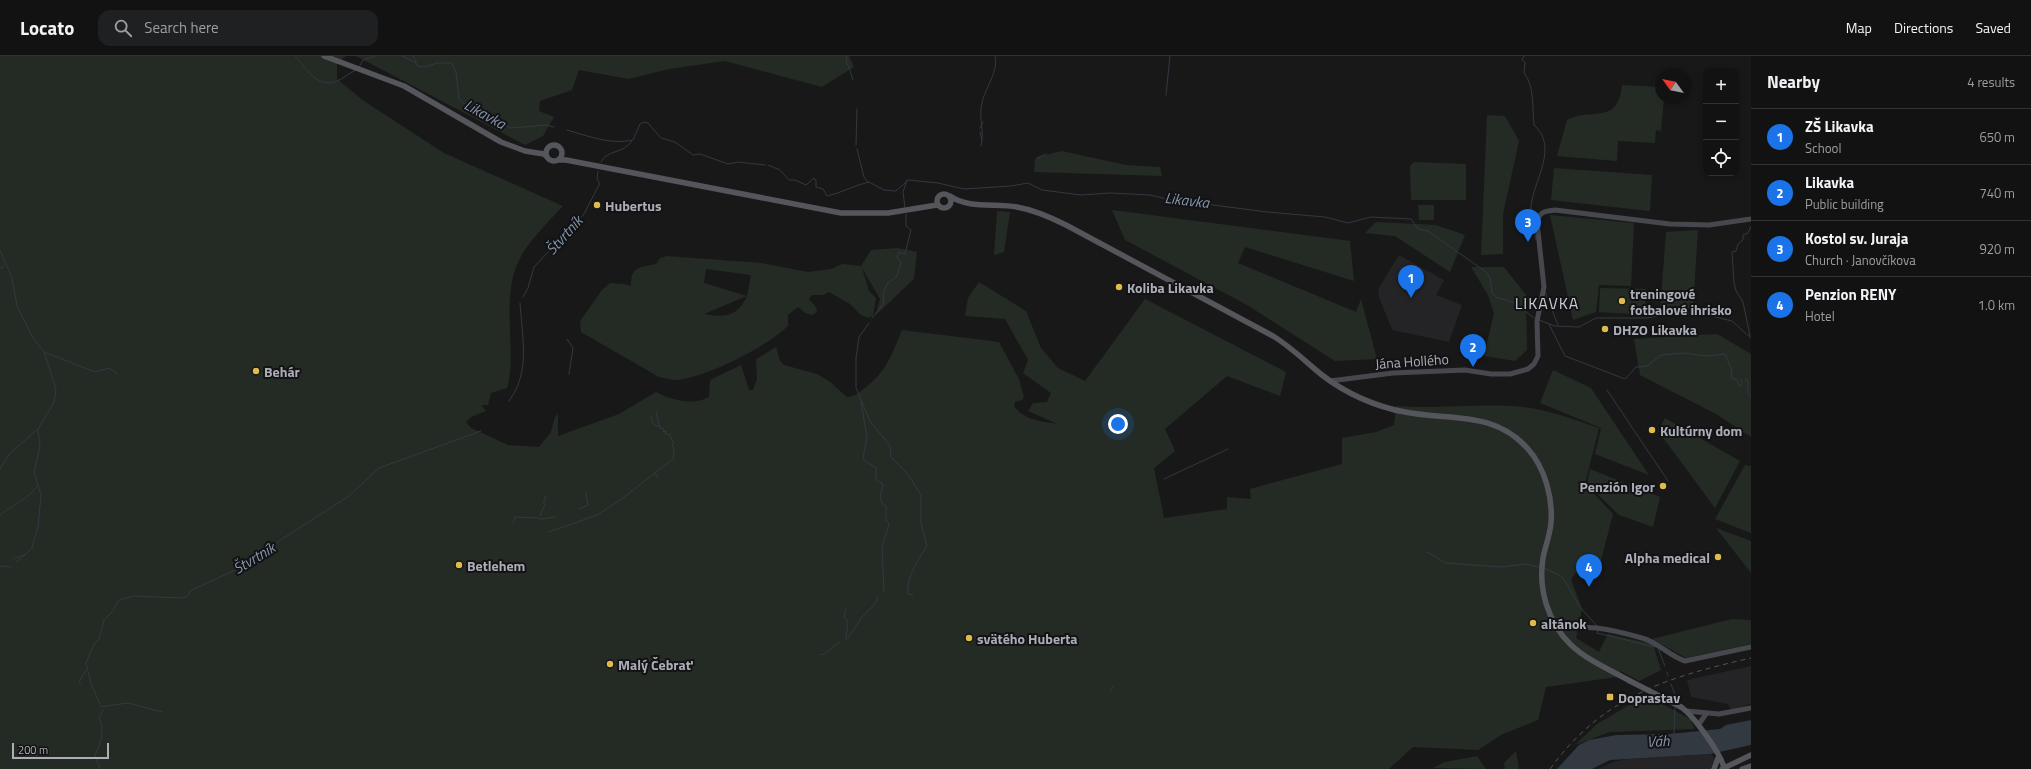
<!DOCTYPE html>
<html lang="en">
<head>
<meta charset="utf-8">
<style>
	:root { --surface:#121213; --page:#1f2021; --text:#f1f3f6; --muted:#9c9ea0; --line:#313233; --accent:#1a73e8 }
	body { margin:0; font-family:"Titillium Web",sans-serif; background:var(--page); color:var(--text) }
	.controls { position:absolute; right:12px; top:12px; display:grid; overflow:hidden; border-radius:8px; box-shadow:0 2px 6px #0003 }
	.controls button { width:36px; height:36px; display:grid; place-items:center; padding:0; border:0; border-bottom:1px solid var(--line); background:var(--surface); color:var(--text); font:20px sans-serif }
	.compass { position:absolute; left:1655px; top:12px; width:36px; height:36px; border-radius:50%; background:var(--surface); box-shadow:0 2px 6px #0003; rotate:303deg }
	.scale { position:absolute; left:12px; bottom:10px; width:97px; box-sizing:border-box; padding-left:4px; border:2px solid #abaeb7; border-top:0; font-size:11px; line-height:14px; white-space:nowrap; color:#abaeb7; -webkit-text-stroke:3px #131214; paint-order:stroke }
	.you { position:absolute; left:1118px; top:368px; width:14px; height:14px; margin:-10px; border:3px solid #fff; border-radius:50%; background:#1a73e8; box-shadow:0 0 0 6px #1a73e833 }
	.badge { display:grid; place-items:center; width:26px; height:26px; border-radius:50%; background:var(--accent); color:#fff; font-size:13px; font-weight:700 }
	.pin { position:absolute; translate:-50% -33px; filter:drop-shadow(0 1px 2px #0008) }
	.pin::after { content:''; position:absolute; top:21px; width:14px; height:12px; background:inherit; clip-path:polygon(0 0,100% 0,50% 100%) }
	.list { margin:0; padding:0; list-style:none }
	h2 { display:flex; justify-content:space-between; align-items:center; height:52px; margin:0; padding:0 16px; font-size:17px }
	h2 small { font-size:13px; font-weight:400; color:var(--muted) }
	.list li { display:grid; grid-template-columns:26px 1fr auto; gap:12px; align-items:center; box-sizing:border-box; height:56px; padding:0 16px; border-top:1px solid var(--line) }
	.list b { display:block; font-size:15px; white-space:nowrap }
	.list p { margin:0; font-size:13px; white-space:nowrap; color:var(--muted) }
	.list em { font-size:13px; font-style:normal; color:var(--muted) }
	.icon { flex:none; width:22px; height:22px; fill:none; stroke:currentColor; stroke-width:2; stroke-linecap:round; stroke-linejoin:round }
	.map { position:relative; flex:none; width:1751px; height:713px; overflow:hidden }
	header { display:flex; align-items:center; gap:24px; box-sizing:border-box; height:56px; padding:0 20px; background:var(--surface); border-bottom:1px solid var(--line) }
	header strong { font-size:19px }
	nav { display:flex; gap:22px; margin-inline-start:auto; font-size:14px }
	.search { width:280px; height:36px; background:var(--page); display:flex; align-items:center; gap:10px; box-sizing:border-box; padding:0 14px; border-radius:12px; color:var(--muted); font-size:15px }
	main { display:flex }
	aside { flex:1; background:var(--surface) }
	.map>svg:first-child { display:block }
	.built { fill:#242426 }
	.green { fill:#242b25; fill-rule:evenodd }
	.water { fill:#323941 }
	.lines { fill:none; stroke-linecap:round; stroke-linejoin:round }
	.stream { stroke:#323941; stroke-width:1 }
	.secondary { stroke:#47484e; stroke-width:5 }
	.primary { stroke:#55565c; stroke-width:5.5 }
	.rail { stroke:#525359; stroke-width:1; stroke-dasharray:5 4; stroke-linecap:butt }
	.primary-bridge { stroke:#55565c; stroke-width:5.5 }
	.poi-dot { fill:#debc4b; stroke:#131214; stroke-width:1.5 }
	.labels { text-anchor:middle; dominant-baseline:central; stroke-width:4; stroke-linejoin:round; paint-order:stroke }
	.poi-label { font-size:14px; font-weight:bold; fill:#abaeb7; stroke:#131214; text-anchor:start }
	.street-label { font-size:14px; fill:#abaeb7; stroke:#131214 }
	.water-label { font-size:15px; font-style:italic; fill:#8697ae; stroke:#131214 }
	.quarter-label { font-size:16px; letter-spacing:1px; fill:#cccdd4; stroke:#131214 }
</style>
</head>
<body>
<header>
<strong>Locato</strong>
<div class="search"><svg class="icon" aria-label="search" viewBox="0 0 24 24"><circle cx="10" cy="10" r="6"/><path d="M15 15l6 6"/></svg>Search here</div>
<nav><a>Map</a><a>Directions</a><a>Saved</a></nav>
</header>
<main>
<div class="map">
<svg width="1751" height="713" viewBox="0 0 1751 713">
	<rect width="100%" height="100%" fill="#181819"/>
	<path class="built" d="M1399,199L1444,224L1436,239L1462,249L1449,286L1392,274L1379,241L1378,233Z
		M1751,610V648L1731,654L1728,648L1691,641L1687,624Z
		M1712,698L1714,703L1711,713H1598L1613,706L1628,703Z"/>
	<path class="green" d="M0,0H346L337,7V23L364,45L444,97L563,150C521,195 507,206 510,271C510,292 513,310 507,332L491,337L488,349H481L486,355L471,361L466,366L471,372L508,389L539,391L551,376L555,361L558,358V380L619,358L656,336C672,344 692,350 709,341L710,324L741,309L749,334H753L757,323L756,303L776,291L780,305L784,309L817,318L829,325L847,341C855,340 859,337 866,331C887,315 892,298 902,274L999,286L1019,323L1024,341L1022,344L1015,346L1014,350C1025,365 1041,365 1058,368L1028,355L1033,347L1047,346L1051,337L1023,317L1028,304L1005,263L965,260L968,242L979,226L1026,255L1041,292L1058,312L1085,325L1145,243L1286,316L1280,340L1227,320L1165,373L1175,395L1154,412L1164,462L1227,453V441L1251,443L1250,433L1342,408V382L1376,376L1394,369L1396,350C1434,353 1472,348 1510,350C1541,351 1569,362 1599,372L1585,428L1613,458L1598,516L1580,512L1571,523L1582,553L1576,582L1599,596L1608,578L1653,588L1661,614L1639,625L1621,615L1617,621L1546,631L1538,664L1501,679L1478,694L1413,691L1389,713H0Z
		M356,0H849L854,11L822,31L725,5L669,13L629,23L579,14L572,34L540,45L539,55L554,61L543,80L525,89Z
		M1622,29L1661,31V42H1664L1661,75L1656,74L1655,87L1618,85L1617,105L1557,100L1567,64C1592,51 1618,70 1622,29Z
		M1487,59L1505,60L1519,85L1503,158V198L1481,199Z
		M1062,95L1126,109L1160,111L1162,120L1034,116L1035,103L1038,101Z
		M1414,106L1466,108V144H1411L1410,110Z
		M1554,112L1652,119L1650,155L1551,144Z
		M1418,149H1434V164H1419Z
		M1112,154L1350,185L1354,225L1245,191L1238,207L1356,256L1361,243L1377,303L1335,305L1247,249L1125,184Z
		M997,155L1010,156L1004,196L994,199Z
		M1550,159L1634,167L1631,230L1599,229L1596,256L1573,264Z
		M1376,166L1436,169L1465,179L1450,216L1395,180L1365,177Z
		M1698,174L1693,252L1660,256L1666,176Z
		M898,192L917,196L914,223L876,259L880,243L862,212L869,235L876,242L873,259L869,262L861,259L850,248L829,236L823,239H812L809,243L816,251L817,256L812,259L805,257L798,251L788,259V270C765,292 709,320 678,324C671,324 666,322 659,321L581,276L580,265L602,234L610,227L624,228L631,230C631,210 638,212 656,208L660,202L667,200L761,207L808,216L831,213L842,208L861,210L871,194ZM706,213L751,219L747,240L704,227ZM747,240C737,261 725,262 704,258Z
		M1471,211H1504L1526,239L1527,294L1515,305L1484,300L1494,257L1488,239Z
		M1600,232L1646,233L1645,259L1599,256Z
		M1717,278L1751,298V381L1716,358L1640,319L1634,283Z
		M1553,314L1591,332L1649,419L1595,398L1601,372L1540,347Z
		M1665,362L1740,405L1715,452L1658,375Z
		M1745,409L1751,410V477L1715,463Z
		M1590,413L1660,441L1653,471L1619,459L1587,428Z
		M1716,472L1751,485V517Z
		M1732,563L1751,564V588L1686,602L1652,583Z
		M1646,639L1690,663L1695,673L1610,676L1575,689L1597,668Z
		M1516,695L1519,713H1505L1504,707Z
		M1477,700L1486,713L1433,712L1445,706Z"/>
	<path class="water" d="M1751,664V689L1710,698L1610,704L1592,713H1557L1579,689L1589,684L1616,679L1669,678L1720,673L1726,669Z"/>
	<g class="lines">
		<path class="stream" d="M295,0C306,12 317,33 337,25C343,23 349,17 356,14
			M402,0L416,7L417,10L424,11L437,7H452L456,16L459,43L466,49L511,72L546,69L554,71
			M413,0L416,6
			M847,0L846,6L849,11L853,24
			M1524,0L1522,4L1525,6L1524,17C1535,30 1532,53 1534,69C1559,91 1534,123 1531,150C1530,160 1535,174 1536,184
			M359,11L363,4L375,0
			M1166,39L1170,0
			M980,72L983,66
			M567,74C588,80 611,89 633,84L640,68L644,66L648,67L661,82L675,86L693,99L700,98L728,108L738,106L765,109
			M980,76L982,84
			M856,89L857,53
			M981,90C985,75 978,61 982,47C985,32 999,15 995,0
			M857,93L864,121L868,126
			M1037,102L1046,98
			M601,106C607,93 622,99 632,85
			M768,109L780,114L789,124H795L806,129L814,122L816,125V131L823,133L827,140C842,137 854,129 869,126L884,134L896,135L908,124L938,127L964,133L1011,130L1028,127L1042,134L1081,139L1110,137L1150,139L1167,143L1267,156L1325,161L1348,167L1371,161L1411,163L1418,173L1428,175L1486,216L1490,222L1492,237L1496,241L1515,247L1534,262
			M905,152L903,136L907,124
			M0,194L12,222L17,250L33,282L44,296L95,316L109,312L118,318
			M0,211L2,213L3,209
			M1545,236L1558,269
			M523,241L528,232L534,211L584,158L599,129V126L597,123L598,115
			M872,262L884,247L883,239L887,228L897,220L901,207L897,201L899,196L905,198L911,174L906,170V158
			M1539,264L1555,270L1579,271L1596,262H1647L1675,257H1699L1732,265L1751,282
			M869,267L859,281L856,302V332L870,365L890,390L891,401L907,417L921,439V467L927,490C918,504 906,522 908,538L913,539
			M1549,268L1565,300L1625,323L1636,311L1647,310L1661,299L1683,297L1706,300L1725,298L1732,314L1731,322L1737,324L1739,330L1742,329L1741,323
			M1750,280L1743,246L1736,235L1734,227L1732,196L1736,195L1738,188L1743,184V179L1748,177L1751,170
			M567,283L573,292L569,318
			M1745,322L1748,325V338L1751,341
			M1607,334L1668,425
			M509,345C531,316 522,281 520,247
			M861,345L867,382L863,402L865,405L876,412V424L883,428L880,442L883,449L886,450V465L889,468L882,491L884,536
			M656,356L659,369
			M651,360L652,366L656,370H661L660,372L664,373L663,376L666,375L665,378H669L674,387L672,390L674,392L673,403L655,417L658,422
			M0,413L10,397L38,373L54,346L56,333L44,296
			M1164,423L1228,393
			M579,453L588,449L586,437
			M0,459C11,450 31,441 37,430
			M540,460L545,448L543,446L545,445V440H547
			M540,463L555,461
			M513,467L515,461L539,462
			M549,476L597,459L623,442L655,417
			M1427,496L1446,507L1502,511L1525,508L1539,511
			M13,503L26,498L32,492L38,470L41,439L34,416L40,390L38,373
			M16,506L25,499
			M0,510L11,511
			M1544,512L1561,520L1567,528L1579,550L1598,571
			M1598,574L1597,577L1655,591
			M848,582L862,561L875,548L878,541
			M846,583L848,566L844,561L846,553
			M1658,592L1665,610
			M820,599C828,598 833,589 840,586
			M1667,616L1668,620
			M1671,628L1678,647
			M81,629L79,626L86,614
			M1110,635L1113,631
			M100,648L91,628L86,607L94,588L99,583L104,564L112,556L119,544L133,540L181,542L188,540L190,535L250,507L276,487L349,440L379,412L481,375
			M100,651L128,647L162,656
			M1674,678L1675,652
			M100,713L95,699C101,687 105,674 99,662L103,654"/>
		<path class="secondary" d="M1330,325L1393,317L1465,314L1491,318H1510L1528,313L1534,308L1538,300L1537,265L1544,231L1537,166C1539,156 1545,155 1555,154L1670,168L1709,169L1751,163
			M1554,567C1569,572 1582,571 1597,572C1612,574 1628,578 1642,582C1658,586 1669,600 1685,605L1751,591
			M1687,655L1719,658L1751,652
			M1699,668L1706,658"/>
		<path class="primary" d="M324,0L404,30L501,86L525,95L544,98L547,101
			M546 97a8 8 0 1 1 16 0a8 8 0 1 1-16 0Z
			M558,104H566L841,157H888L937,149
			M937 145a7 7 0 1 1 14 0a7 7 0 1 1-14 0Z
			M950,140C968,153 996,147 1017,151C1034,154 1050,161 1066,169L1273,280C1291,291 1306,306 1322,319C1345,337 1376,351 1405,356C1450,365 1494,354 1528,393C1545,412 1553,442 1551,467C1550,479 1545,491 1543,502C1538,533 1548,567 1571,589C1587,604 1610,614 1630,625
			M1681,651C1693,659 1723,700 1724,713
			M1714,713L1718,702
			M1722,713L1751,699
			M1742,713L1751,710"/>
		<path class="rail" d="M1550,713C1603,640 1668,621 1751,602"/>
		<path class="primary-bridge" d="M1630,625L1681,651"/>
	</g>
	<g class="poi-dot">
		<circle cx="597" cy="149" r="4"/>
		<circle cx="1119" cy="231" r="4"/>
		<circle cx="1622" cy="245" r="4"/>
		<circle cx="1605" cy="273" r="4"/>
		<circle cx="256" cy="315" r="4"/>
		<circle cx="1652" cy="374" r="4"/>
		<circle cx="1663" cy="430" r="4"/>
		<circle cx="1718" cy="501" r="4"/>
		<circle cx="459" cy="509" r="4"/>
		<circle cx="1533" cy="567" r="4"/>
		<circle cx="969" cy="582" r="4"/>
		<circle cx="610" cy="608" r="4"/>
		<rect x="1606" y="637" width="8" height="8" rx="2"/>
	</g>
	<g class="labels">
		<g class="poi-label">
			<text x="605" y="149">Hubertus</text>
			<text x="1127" y="231">Koliba Likavka</text>
			<text x="1630" y="237">treningové<tspan x="1630" dy="16">fotbalové ihrisko</tspan></text>
			<text x="1613" y="273">DHZO Likavka</text>
			<text x="264" y="315">Behár</text>
			<text x="1660" y="374">Kultúrny dom</text>
			<text x="1655" y="430" text-anchor="end">Penzión Igor</text>
			<text x="1710" y="501" text-anchor="end">Alpha medical</text>
			<text x="467" y="509">Betlehem</text>
			<text x="1541" y="567">altánok</text>
			<text x="977" y="582">svätého Huberta</text>
			<text x="618" y="608">Malý Čebrať</text>
			<text x="1618" y="641">Doprastav</text>
		</g>
		<g class="street-label">
			<text transform="translate(1412 305) rotate(-4)">Jána Hollého</text>
		</g>
		<g class="water-label">
			<text transform="translate(485 58) rotate(29)">Likavka</text>
			<text transform="translate(1187 144) rotate(7)">Likavka</text>
			<text transform="translate(564 179) rotate(-48)">Štvrtník</text>
			<text transform="translate(254 502) rotate(-31)">Štvrtník</text>
			<text transform="translate(1658 685) rotate(-3)">Váh</text>
		</g>
		<g class="quarter-label">
			<text x="1547" y="247">LIKAVKA</text>
		</g>
	</g>
</svg>
<div class="controls">
<button>+</button>
<button>−</button>
<button><svg class="icon" aria-label="locate" viewBox="0 0 24 24"><circle cx="12" cy="12" r="6"/><path d="M12 2v4M12 18v4M2 12h4M18 12h4"/></svg></button>
</div>
<svg class="compass" viewBox="-18 -18 36 36"><path d="M0-13l5 13h-10z" fill="#e53935"/><path d="M0 13l5-13h-10z" fill="#9c9ea0"/></svg>
<div class="scale">200 m</div>
<div class="you"></div>
<div class="pin badge" style="left:1411px;top:242px">1</div>
<div class="pin badge" style="left:1473px;top:311px">2</div>
<div class="pin badge" style="left:1528px;top:186px">3</div>
<div class="pin badge" style="left:1589px;top:531px">4</div>
</div>
<aside>
<h2>Nearby<small>4 results</small></h2>
<ul class="list">
<li><span class="badge">1</span><div><b>ZŠ Likavka</b><p>School</p></div><em>650 m</em></li>
<li><span class="badge">2</span><div><b>Likavka</b><p>Public building</p></div><em>740 m</em></li>
<li><span class="badge">3</span><div><b>Kostol sv. Juraja</b><p>Church · Janovčíkova</p></div><em>920 m</em></li>
<li><span class="badge">4</span><div><b>Penzion RENY</b><p>Hotel</p></div><em>1.0 km</em></li>
</ul>
</aside>
</main>
</body>
</html>
